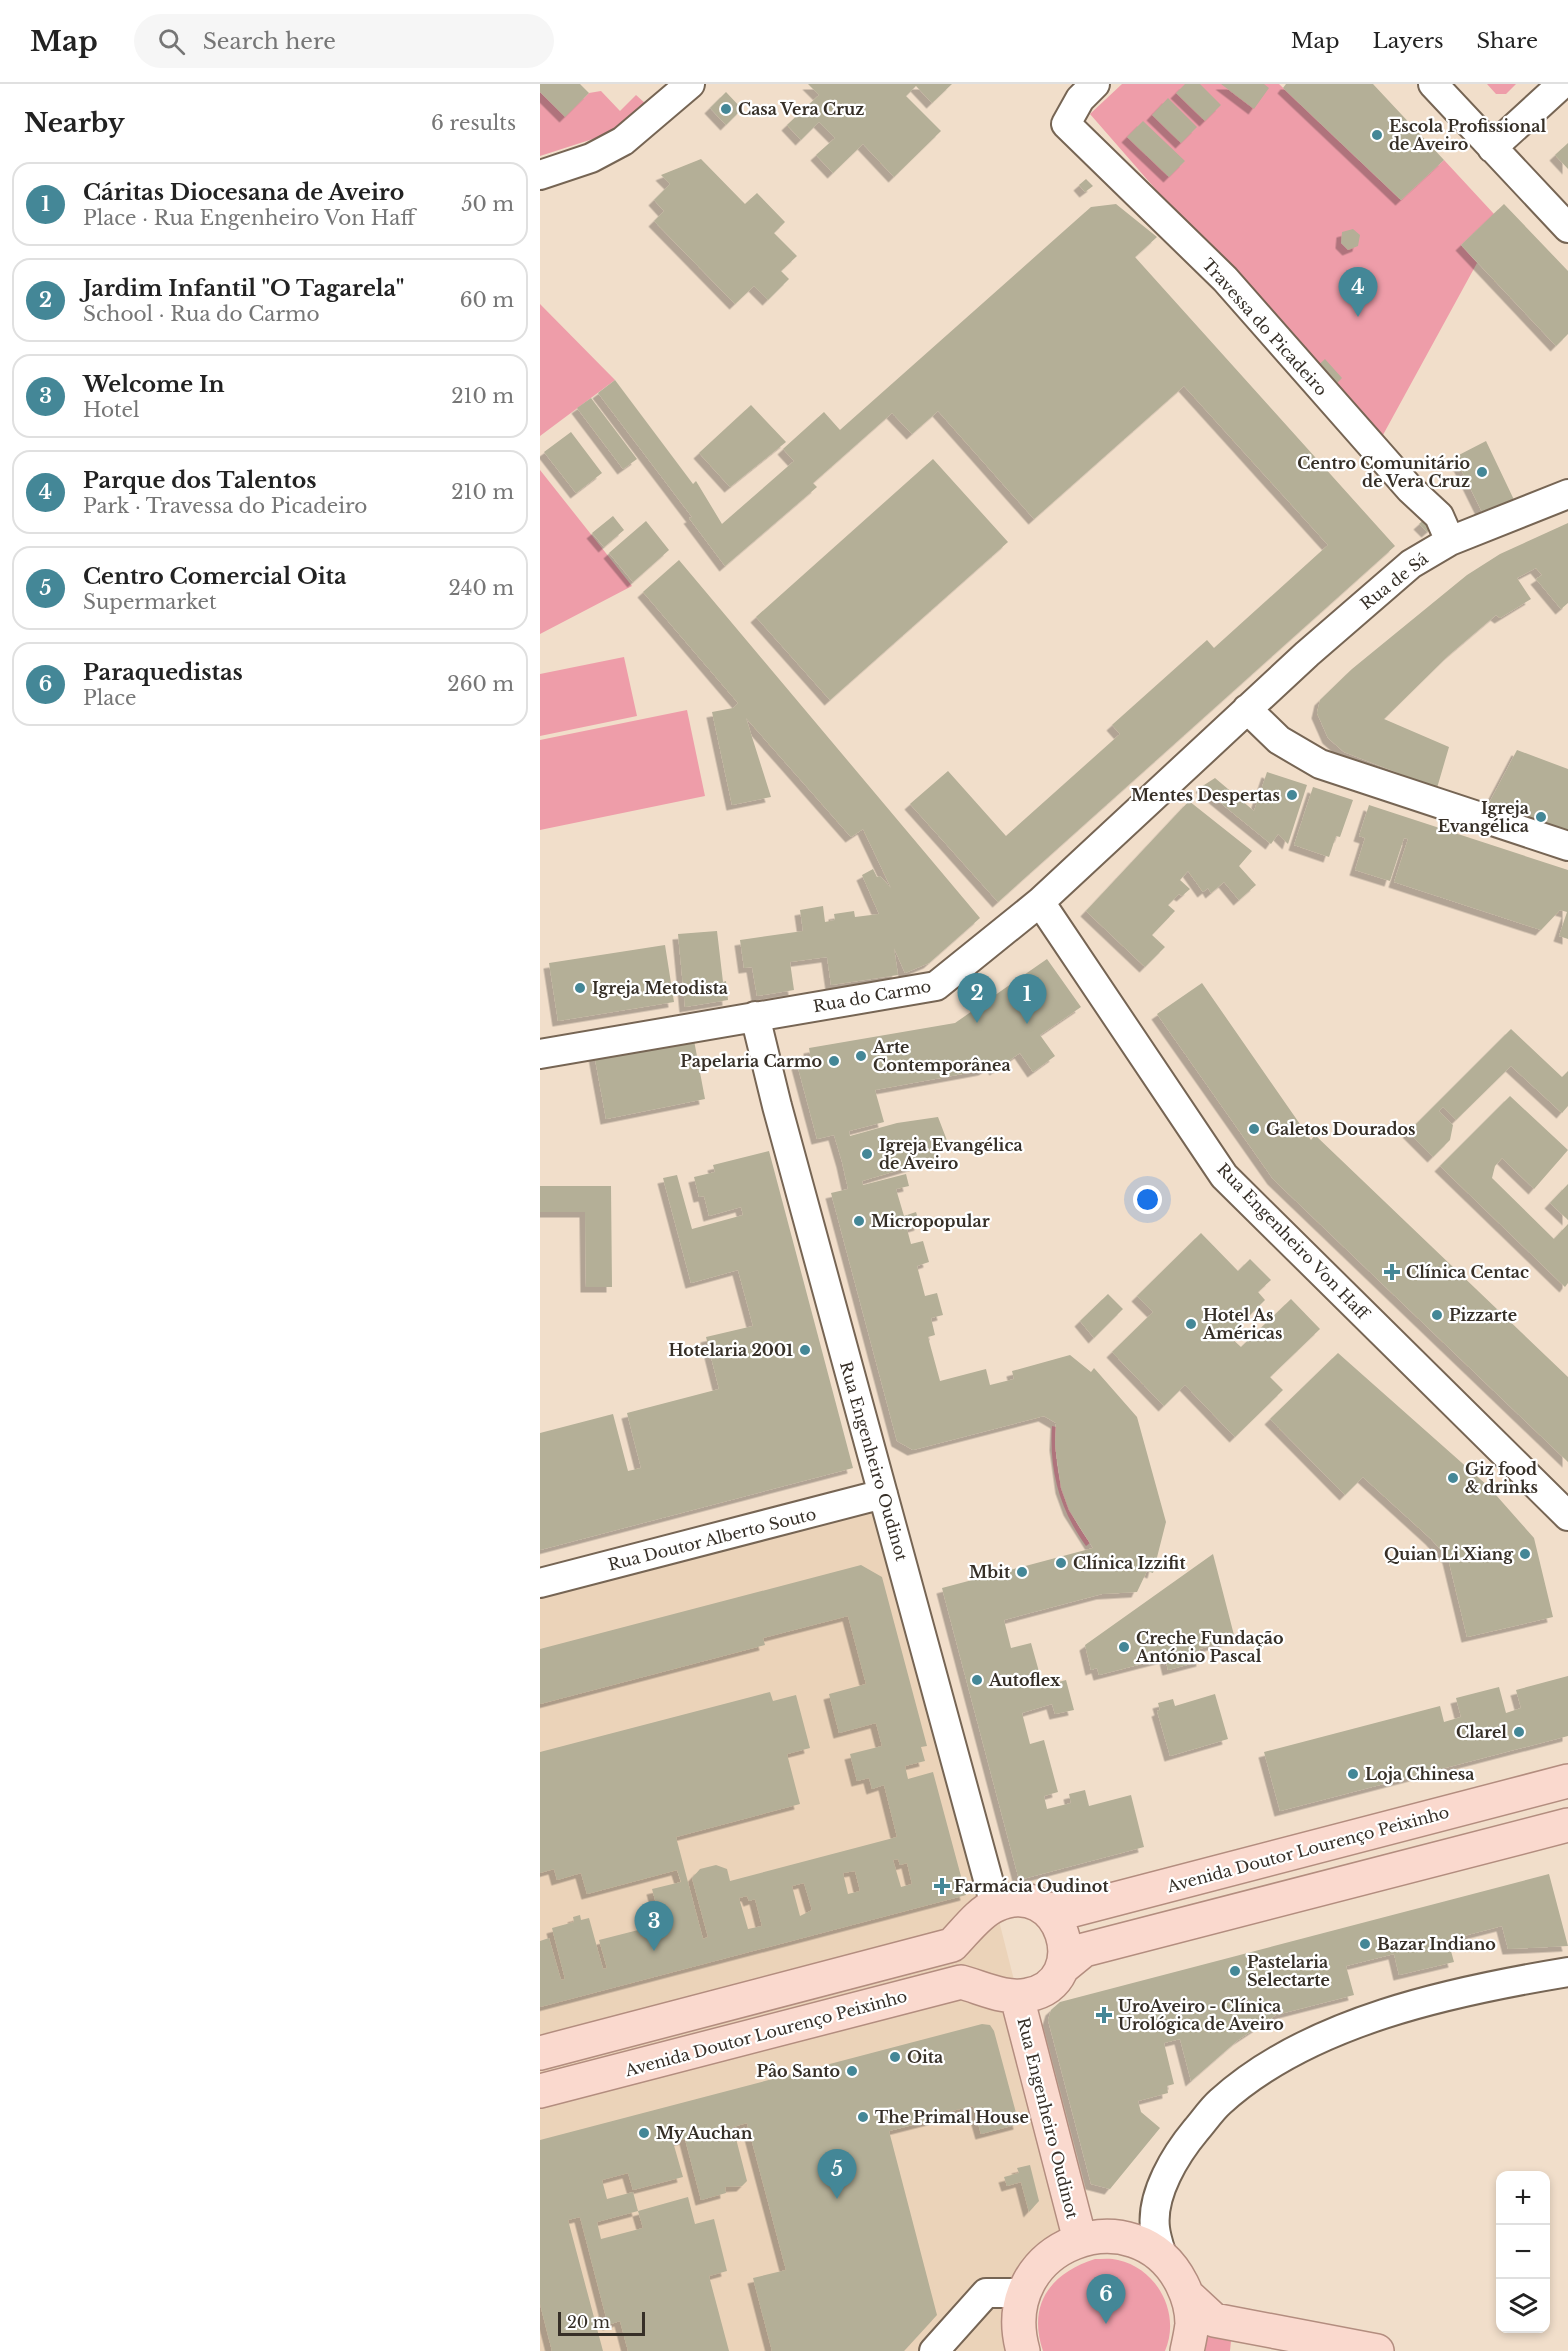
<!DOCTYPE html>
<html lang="en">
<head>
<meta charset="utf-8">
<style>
	:root { --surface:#fff; --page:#f6f6f6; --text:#222; --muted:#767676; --line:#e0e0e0; --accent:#448797 }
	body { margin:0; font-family:"Libre Baskerville",serif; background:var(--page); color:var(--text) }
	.controls { position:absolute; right:18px; bottom:18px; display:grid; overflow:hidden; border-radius:12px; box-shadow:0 3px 9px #0003 }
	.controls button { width:54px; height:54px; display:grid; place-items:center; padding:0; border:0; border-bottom:2px solid var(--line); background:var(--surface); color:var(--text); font:30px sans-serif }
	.scale { position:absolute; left:18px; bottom:15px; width:87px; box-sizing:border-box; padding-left:6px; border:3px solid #362f27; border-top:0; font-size:16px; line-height:21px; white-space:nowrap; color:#362f27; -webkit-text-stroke:4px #fff; paint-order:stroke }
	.you { position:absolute; left:608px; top:1116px; width:21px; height:21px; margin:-15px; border:4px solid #fff; border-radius:50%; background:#1a73e8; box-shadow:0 0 0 9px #1a73e833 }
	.badge { display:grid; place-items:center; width:39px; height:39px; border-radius:50%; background:var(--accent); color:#fff; font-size:20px; font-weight:700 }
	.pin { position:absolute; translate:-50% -50px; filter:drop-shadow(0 2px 3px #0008) }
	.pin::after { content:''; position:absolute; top:32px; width:21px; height:18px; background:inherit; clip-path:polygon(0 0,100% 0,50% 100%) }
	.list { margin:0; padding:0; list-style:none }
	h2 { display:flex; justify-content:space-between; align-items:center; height:78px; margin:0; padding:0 24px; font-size:26px }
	h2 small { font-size:20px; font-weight:400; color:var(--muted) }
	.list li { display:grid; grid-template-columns:39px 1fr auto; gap:18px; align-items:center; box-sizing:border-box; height:84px; margin:0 12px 12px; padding:0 12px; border:2px solid var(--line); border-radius:18px }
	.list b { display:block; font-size:22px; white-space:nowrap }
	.list p { margin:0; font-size:20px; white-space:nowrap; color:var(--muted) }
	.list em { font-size:20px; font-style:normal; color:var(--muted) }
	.icon { flex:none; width:33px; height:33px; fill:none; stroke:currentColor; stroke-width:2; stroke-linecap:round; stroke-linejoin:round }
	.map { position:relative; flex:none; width:1028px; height:2267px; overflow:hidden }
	header { display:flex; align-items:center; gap:36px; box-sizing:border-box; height:84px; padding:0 30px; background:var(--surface); border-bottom:2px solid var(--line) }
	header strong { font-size:28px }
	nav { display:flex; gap:33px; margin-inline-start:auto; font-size:21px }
	.search { width:420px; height:54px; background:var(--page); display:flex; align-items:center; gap:15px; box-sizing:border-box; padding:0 21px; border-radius:33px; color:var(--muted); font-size:22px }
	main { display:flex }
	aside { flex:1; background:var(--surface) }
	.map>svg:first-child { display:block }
	.built { fill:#ebd3b9 }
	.green { fill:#ee9da9 }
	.building { fill:#b4af97; fill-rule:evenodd; filter:url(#shadow) }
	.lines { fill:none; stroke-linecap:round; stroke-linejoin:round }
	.minor-casing { stroke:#766554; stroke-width:32 }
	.major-casing { stroke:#b38d7f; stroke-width:36 }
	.minor { stroke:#fff; stroke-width:28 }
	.major { stroke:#fad9ce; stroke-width:33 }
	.poi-dot { fill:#448797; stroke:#fff; stroke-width:2 }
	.labels { text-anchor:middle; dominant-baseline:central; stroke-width:4.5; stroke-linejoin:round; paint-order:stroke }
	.poi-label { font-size:16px; font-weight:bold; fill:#362f27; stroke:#fff; text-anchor:start }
	.street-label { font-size:16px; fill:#362f27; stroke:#fff }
</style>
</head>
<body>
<header>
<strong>Map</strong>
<div class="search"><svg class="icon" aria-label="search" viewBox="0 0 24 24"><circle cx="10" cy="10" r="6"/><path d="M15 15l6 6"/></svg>Search here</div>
<nav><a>Map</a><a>Layers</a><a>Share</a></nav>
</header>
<main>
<aside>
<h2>Nearby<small>6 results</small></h2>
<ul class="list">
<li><span class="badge">1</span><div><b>Cáritas Diocesana de Aveiro</b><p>Place · Rua Engenheiro Von Haff</p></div><em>50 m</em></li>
<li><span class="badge">2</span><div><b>Jardim Infantil &quot;O Tagarela&quot;</b><p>School · Rua do Carmo</p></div><em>60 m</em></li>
<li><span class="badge">3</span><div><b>Welcome In</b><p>Hotel</p></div><em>210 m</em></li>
<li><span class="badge">4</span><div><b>Parque dos Talentos</b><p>Park · Travessa do Picadeiro</p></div><em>210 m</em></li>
<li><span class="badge">5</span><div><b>Centro Comercial Oita</b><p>Supermarket</p></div><em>240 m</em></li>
<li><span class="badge">6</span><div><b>Paraquedistas</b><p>Place</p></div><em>260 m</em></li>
</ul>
</aside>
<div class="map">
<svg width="1028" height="2267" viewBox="0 0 1028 2267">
	<defs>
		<filter id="shadow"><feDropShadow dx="-5.5" dy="5.5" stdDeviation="0" flood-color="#0004"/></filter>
	</defs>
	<rect width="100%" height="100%" fill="#f1deca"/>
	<path class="built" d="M343,1410L455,1821L540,2156L515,2167L483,2267H0V1499Z"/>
	<path class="green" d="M582,0H739L861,116L904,76L954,130L921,161L937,179L838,360L550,30Z
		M947,0H976L966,10H956Z
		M61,7L80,27L96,11L106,20L85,39L62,52L0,72V8L25,32L49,9Z
		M0,220L75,296L0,352Z
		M0,386L92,502L0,550Z
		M84,573L97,632L0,652V590Z
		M147,626L165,712L0,746V656Z
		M512,1342L516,1343C513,1386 524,1425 550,1459L546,1462C520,1426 509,1387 512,1342Z
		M555,2175C562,2175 571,2174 578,2176C618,2185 641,2230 625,2267H503C487,2220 511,2189 555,2175Z
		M662,2245L691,2257L690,2267H660Z"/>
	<path class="building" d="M0,0H40L49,9L25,33L0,8Z
		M268,0H412L392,19L376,2L366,12L401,47L354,93L323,60L293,89L276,71L295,54L279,38L261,56L247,41L279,11Z
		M645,0H660L681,21L665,37L636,9Z
		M681,0H724L729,4L714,25Z
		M746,0H833L904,76L861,116L743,4Z
		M186,8L202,25L186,41L170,24Z
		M628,14L657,43L641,59L612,31Z
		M603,37L645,77L629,93L587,53Z
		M1028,59V85L1015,71Z
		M161,75L205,120L217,109L245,138L234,149L257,172L241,187L249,195L228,216L214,202L195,220L114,137L124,127L114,116L130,100L121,91Z
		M546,95L553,102L545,108L539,101Z
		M576,120L617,153L595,173L855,462L458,818L370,720L408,687L466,752L580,650L572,641L667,556L674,564L788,461L644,302L494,435L398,327L372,350L352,329L273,399L277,403L185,482L149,434L152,433L58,309L75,296L153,400L156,397L182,440L254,377L243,365L284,328L300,346L551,123Z
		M964,120L1028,187V250L1016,262L921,161Z
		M813,145L820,151L818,162L808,166L801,159L802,148Z
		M785,275L802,294L791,305L773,286Z
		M51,314L97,375L83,385L37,324Z
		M211,321L246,358L190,403L159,369Z
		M31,348L62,389L36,409L4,368Z
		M946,357L976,420L945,434L915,373Z
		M393,375L468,458L290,616L216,533Z
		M73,432L84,446L64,463L52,449Z
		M887,433L895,441L887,448L879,440Z
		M106,437L129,466L93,498L69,469Z
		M1028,439V519L1021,525L996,495L1002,491L996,484L977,494L991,515L960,534L956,531L909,571L844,635L909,663L897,704L804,668L788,654L777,629L780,616L812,585L927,491L960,470Z
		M139,476L440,834L389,879L365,889L354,864L358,891L291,901L287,873L250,878L254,906L217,912L212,883L204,884L200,856L263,847L260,826L283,822L285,838L295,836L294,830L314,827L315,833L339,830L322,791L333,785L337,793L340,792L351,804L323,745L311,753L206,634L231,713L192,721L172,628L193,624L198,619L103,508Z
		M977,666L1028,685V749L948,721Z
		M727,688L767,701L748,760L738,750L731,760L661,703L675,694L714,727Z
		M773,703L813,716L800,753L796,752L789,773L754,761Z
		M649,717L712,767L699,782L716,801L699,816L684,798L671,809L668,804L663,808L648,787L640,796L650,805L642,812L639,810L628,821L635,827L612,851L625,863L605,883L546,827Z
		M829,721L1028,786V855L1019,852L1027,828L1020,826L1001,846L854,798L868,755L864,754L850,797L815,786L825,754L819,752Z
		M177,847L183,898L186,897L188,916L145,923L138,850Z
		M125,861L134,918L18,937L9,879Z
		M507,875L541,923L500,951L515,972L493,988L480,969L455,986L452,981L444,986L335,1006L344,1038L309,1047L310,1052L357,1039L398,1033L408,1059L393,1076L322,1097L323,1101L366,1090L369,1102L356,1105L364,1132L376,1128L380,1141L367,1145L371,1160L383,1157L389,1178L377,1182L385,1212L397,1209L403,1231L391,1234L395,1251L388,1253L400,1297L446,1285L450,1301L474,1295L472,1287L530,1271L551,1288L554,1284L597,1333L626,1438L613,1489L607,1487L597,1508L562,1510L464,1536L471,1564L491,1559L503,1602L526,1596L534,1626L515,1630L512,1620L482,1629L490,1660L504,1656L518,1708L504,1712L507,1725L531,1719L529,1710L545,1706L549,1722L591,1711L604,1763L479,1796L402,1504L553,1464L529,1426L521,1404L515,1361L516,1339L504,1332L373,1366L357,1357L291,1109L308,1105L302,1078L294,1051L277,1055L257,980L271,976L269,964L415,939Z
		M662,899L771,1056L775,1051L1028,1293V1378L733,1095L617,930Z
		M971,945L1022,993L1028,987V1022L1022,1029L971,982L916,1036L903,1023L899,1027L913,1041L910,1056L893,1073L868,1048Z
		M153,951L165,1015L66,1035L54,970Z
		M970,1012L1028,1066L994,1105L962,1074L955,1082L952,1094L1014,1155L1028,1140V1199L1025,1203L900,1082Z
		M229,1067L313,1384L0,1466V1349L73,1330L88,1387L101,1384L87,1329L179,1305L166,1253L213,1242L198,1186L151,1199L123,1094L137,1091L152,1145L203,1131L201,1123L169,1132L164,1112L159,1113L154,1093L175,1088L173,1081Z
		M1028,1100V1136L1010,1119Z
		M0,1102H71L72,1203H46L45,1128H0Z
		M661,1149L698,1187L710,1175L731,1196L718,1208L725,1216L689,1252L701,1263L751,1215L780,1245L730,1293L743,1306L695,1353L645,1301L624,1322L572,1268L613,1228L597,1212Z
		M568,1210L583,1225L554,1254L540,1237Z
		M798,1269L948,1402L994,1454L1013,1533L927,1553L908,1474L891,1455L823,1393L805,1411L730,1335Z
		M673,1470L695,1555L659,1565L662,1577L628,1586L625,1574L559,1591L557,1584L551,1586L545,1561Z
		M321,1481L342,1493L387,1662L381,1663L385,1677L365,1682L368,1695L393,1688L426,1811L0,1923V1857L9,1854L21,1896L25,1895L12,1844L34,1838L33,1833L40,1831L41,1836L49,1834L63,1885L67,1884L59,1856L114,1842L110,1825L117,1823L112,1805L141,1798L137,1786L47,1810L41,1789L17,1796L14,1785L0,1789V1668L230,1608L233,1617L256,1611L270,1664L247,1670L260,1720L136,1753L163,1855L168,1853L152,1794L160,1785L176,1781L187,1785L190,1797L357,1753L344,1701L332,1705L329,1694L317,1697L310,1670L342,1662L336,1639L299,1649L289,1610L326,1600L308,1532L223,1554L225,1561L0,1620V1565ZM358,1775L360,1781L367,1779L372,1800L361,1803L353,1776ZM315,1787L320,1807L308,1810L303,1789ZM264,1799L272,1826L260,1832L252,1802ZM207,1812L209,1817L215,1815L222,1842L208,1845L199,1814Z
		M1028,1592V1652L740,1727L724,1668L900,1622L904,1638L921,1633L916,1614L959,1603L966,1629L981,1624L976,1606Z
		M675,1610L688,1655L630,1672L617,1627L620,1626L618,1619L633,1615L635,1622Z
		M1009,1790L1028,1862L968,1865L962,1842L908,1856L914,1878L859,1891L854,1870L806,1882L814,1911L736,1931L698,1956L651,1997L640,1955L624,1959L634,2000L627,2002L628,2009L598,2017L601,2028L620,2044L570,2105L551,2100L508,1936L511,1926L520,1918Z
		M442,1940L450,1941L454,1947L479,2040L441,2050L433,2022L407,2028L408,2032L349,2047L397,2231L364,2267H232L213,2194L246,2186L207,2039L193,2043L207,2097L202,2102L185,2103L186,2109L161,2116L145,2055L133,2058L143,2093L93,2106L88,2089L62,2096L67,2115L93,2108L98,2127L148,2113L155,2140L174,2135L187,2187L169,2192L189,2267H88L80,2237L68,2241L40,2133L28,2136L63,2267H12L0,2220V2056ZM98,2127L103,2144L61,2155L57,2138Z
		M490,2081L499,2117L489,2128L481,2098L467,2102L464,2093L479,2089L477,2084Z"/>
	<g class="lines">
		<defs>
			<path id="minor" d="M555,0L540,15L526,40L685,195L870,405L899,432L910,457
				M893,0L1028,144
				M952,64L1022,0
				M0,91L51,74L83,57L150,0
				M707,625L739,656L780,680L1028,762
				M500,818L684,1092L1028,1432
				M215,932L237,1022L455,1821
				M0,970L396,902L500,818L767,570L871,480L910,457L1028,410
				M0,1499L343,1410
				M623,2175C620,2165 616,2154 615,2144C611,2110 636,2070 656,2046C664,2037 671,2026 680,2018C769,1937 913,1907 1028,1888
				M394,2267L446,2209H483"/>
			<path id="major" d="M506,1825L533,1826L1028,1697
				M522,1884L544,1866L1028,1741
				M477,1913L540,2156
				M0,1969L412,1861C425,1848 439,1828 456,1821C522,1791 555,1898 488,1911C466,1916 443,1904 421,1898L0,2007
				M647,2211L674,2236L837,2267
				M483,2267C453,2160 596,2108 642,2200C648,2212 652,2227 652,2240C651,2249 649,2258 647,2267"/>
		</defs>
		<use href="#minor" class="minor-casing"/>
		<use href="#major" class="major-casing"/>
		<use href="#minor" class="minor"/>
		<use href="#major" class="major"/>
	</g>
	<g class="poi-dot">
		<circle cx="186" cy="25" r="6"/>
		<circle cx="837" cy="51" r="6"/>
		<circle cx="942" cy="388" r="6"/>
		<circle cx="752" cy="711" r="6"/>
		<circle cx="1001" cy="733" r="6"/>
		<circle cx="40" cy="904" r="6"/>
		<circle cx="321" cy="972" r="6"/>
		<circle cx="294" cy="977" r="6"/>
		<circle cx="714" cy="1045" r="6"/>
		<circle cx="327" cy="1070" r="6"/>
		<circle cx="319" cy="1137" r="6"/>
		<path d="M849 1179h6v6h6v6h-6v6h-6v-6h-6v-6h6z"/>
		<circle cx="897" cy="1231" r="6"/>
		<circle cx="651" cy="1240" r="6"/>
		<circle cx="265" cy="1266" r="6"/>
		<circle cx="913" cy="1394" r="6"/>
		<circle cx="985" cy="1470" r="6"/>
		<circle cx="521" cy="1479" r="6"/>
		<circle cx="482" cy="1488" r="6"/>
		<circle cx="584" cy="1563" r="6"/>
		<circle cx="437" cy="1596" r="6"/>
		<circle cx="979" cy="1648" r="6"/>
		<circle cx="813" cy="1690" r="6"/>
		<path d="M399 1793h6v6h6v6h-6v6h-6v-6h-6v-6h6z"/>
		<circle cx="825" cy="1860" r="6"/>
		<circle cx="695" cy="1887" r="6"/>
		<path d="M561 1922h6v6h6v6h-6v6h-6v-6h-6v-6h6z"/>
		<circle cx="355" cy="1973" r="6"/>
		<circle cx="312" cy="1987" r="6"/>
		<circle cx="323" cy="2033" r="6"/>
		<circle cx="104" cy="2049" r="6"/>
	</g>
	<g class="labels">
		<g class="poi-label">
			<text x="198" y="25">Casa Vera Cruz</text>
			<text x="849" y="42">Escola Profissional<tspan x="849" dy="18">de Aveiro</tspan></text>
			<text x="930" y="379" text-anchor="end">Centro Comunitário<tspan x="930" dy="18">de Vera Cruz</tspan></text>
			<text x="740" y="711" text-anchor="end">Mentes Despertas</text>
			<text x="989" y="724" text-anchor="end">Igreja<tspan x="989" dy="18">Evangélica</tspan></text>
			<text x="52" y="904">Igreja Metodista</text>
			<text x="333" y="963">Arte<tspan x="333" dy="18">Contemporânea</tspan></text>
			<text x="282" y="977" text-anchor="end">Papelaria Carmo</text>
			<text x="726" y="1045">Galetos Dourados</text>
			<text x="339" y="1061">Igreja Evangélica<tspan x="339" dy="18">de Aveiro</tspan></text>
			<text x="331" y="1137">Micropopular</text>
			<text x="866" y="1188">Clínica Centac</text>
			<text x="663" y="1231">Hotel As<tspan x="663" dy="18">Américas</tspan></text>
			<text x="909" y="1231">Pizzarte</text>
			<text x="253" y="1266" text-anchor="end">Hotelaria 2001</text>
			<text x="925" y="1385">Giz food<tspan x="925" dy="18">&amp; drinks</tspan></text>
			<text x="973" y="1470" text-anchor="end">Quian Li Xiang</text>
			<text x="533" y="1479">Clínica Izzifit</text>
			<text x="470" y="1488" text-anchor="end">Mbit</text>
			<text x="596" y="1554">Creche Fundação<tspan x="596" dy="18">António Pascal</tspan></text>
			<text x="449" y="1596">Autoflex</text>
			<text x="967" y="1648" text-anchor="end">Clarel</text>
			<text x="825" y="1690">Loja Chinesa</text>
			<text x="414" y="1802">Farmácia Oudinot</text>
			<text x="837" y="1860">Bazar Indiano</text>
			<text x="707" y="1878">Pastelaria<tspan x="707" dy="18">Selectarte</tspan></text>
			<text x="578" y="1922">UroAveiro - Clínica<tspan x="578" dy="18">Urológica de Aveiro</tspan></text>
			<text x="367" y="1973">Oita</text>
			<text x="300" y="1987" text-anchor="end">Pâo Santo</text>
			<text x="335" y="2033">The Primal House</text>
			<text x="116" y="2049">My Auchan</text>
		</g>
		<g class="street-label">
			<text transform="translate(725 243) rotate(48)">Travessa do Picadeiro</text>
			<text transform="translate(854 497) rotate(-38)">Rua de Sá</text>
			<text transform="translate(332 912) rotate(-10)">Rua do Carmo</text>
			<text transform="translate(753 1157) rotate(46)">Rua Engenheiro Von Haff</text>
			<text transform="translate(334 1377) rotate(74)">Rua Engenheiro Oudinot</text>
			<text transform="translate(172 1455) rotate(-14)">Rua Doutor Alberto Souto</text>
			<text transform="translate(768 1765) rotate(-15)">Avenida Doutor Lourenço Peixinho</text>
			<text transform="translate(226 1949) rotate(-15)">Avenida Doutor Lourenço Peixinho</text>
			<text transform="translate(508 2034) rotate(76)">Rua Engenheiro Oudinot</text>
		</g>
	</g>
</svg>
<div class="controls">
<button>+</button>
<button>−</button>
<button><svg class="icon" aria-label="layers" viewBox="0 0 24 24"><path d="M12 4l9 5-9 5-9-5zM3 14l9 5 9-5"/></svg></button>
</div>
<div class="scale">20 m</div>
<div class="you"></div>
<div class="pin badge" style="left:487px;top:940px">1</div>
<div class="pin badge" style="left:437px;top:939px">2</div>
<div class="pin badge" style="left:114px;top:1867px">3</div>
<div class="pin badge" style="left:818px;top:233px">4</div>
<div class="pin badge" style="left:297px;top:2115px">5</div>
<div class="pin badge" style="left:566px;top:2240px">6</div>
</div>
</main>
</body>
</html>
